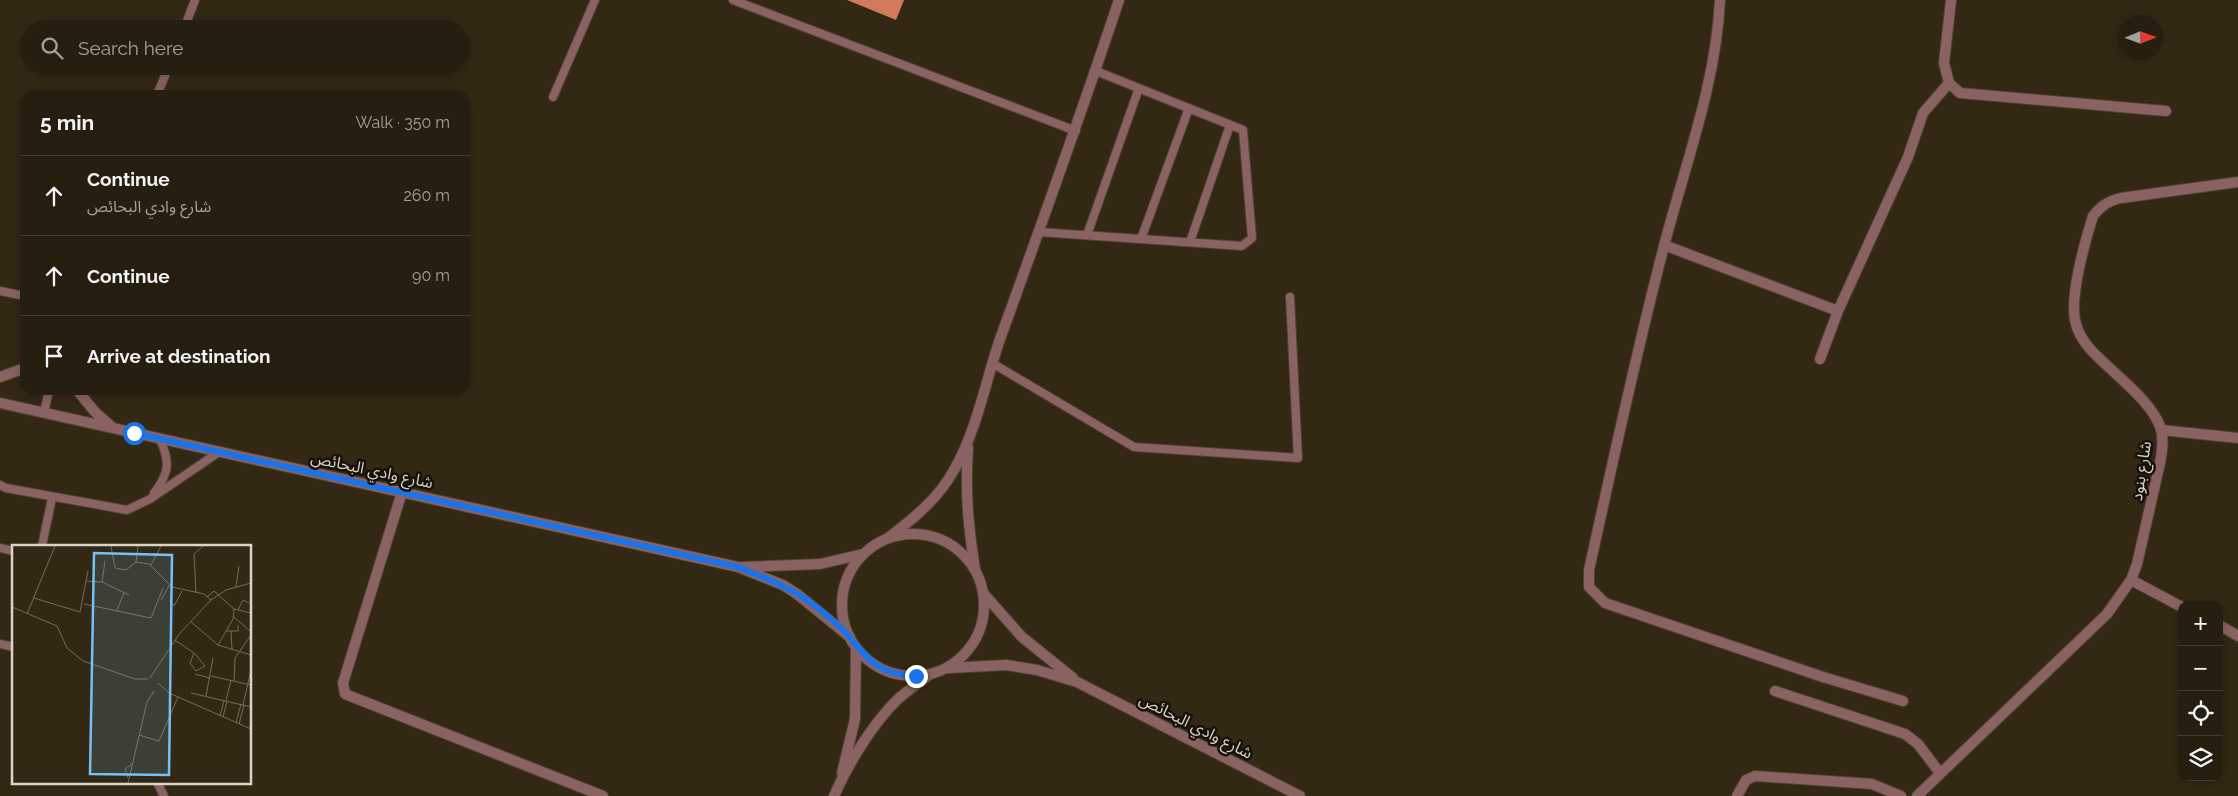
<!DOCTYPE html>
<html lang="en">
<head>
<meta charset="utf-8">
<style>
	:root { --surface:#261e0f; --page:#322b1d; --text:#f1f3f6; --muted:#a4a29e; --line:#423c2f }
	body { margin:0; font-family:Raleway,"Noto Sans Arabic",sans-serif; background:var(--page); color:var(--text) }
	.controls { position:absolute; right:15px; bottom:15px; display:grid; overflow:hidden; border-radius:10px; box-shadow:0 2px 12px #0003 }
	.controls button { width:45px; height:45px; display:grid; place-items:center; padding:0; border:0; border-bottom:1px solid var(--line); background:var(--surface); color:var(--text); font:25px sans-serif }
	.compass { position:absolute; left:2118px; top:15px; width:45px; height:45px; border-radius:50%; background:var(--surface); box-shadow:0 2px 12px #0003; rotate:89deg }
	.stop { position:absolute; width:15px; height:15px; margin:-11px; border:4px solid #1a73e8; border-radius:50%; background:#fff }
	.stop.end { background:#1a73e8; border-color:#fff; box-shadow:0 1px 5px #0008 }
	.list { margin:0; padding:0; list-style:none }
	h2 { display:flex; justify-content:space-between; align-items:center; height:65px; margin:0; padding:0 20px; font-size:21px }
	h2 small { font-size:16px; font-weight:400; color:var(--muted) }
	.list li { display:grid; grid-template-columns:32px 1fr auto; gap:15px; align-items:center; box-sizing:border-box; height:80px; padding:0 20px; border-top:1px solid var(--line) }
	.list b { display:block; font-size:19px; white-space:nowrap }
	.list p { margin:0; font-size:16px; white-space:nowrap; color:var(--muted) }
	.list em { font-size:16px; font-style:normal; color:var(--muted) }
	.icon { flex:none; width:28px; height:28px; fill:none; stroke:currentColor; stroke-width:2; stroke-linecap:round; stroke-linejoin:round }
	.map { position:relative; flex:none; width:2238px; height:796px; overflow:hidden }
	.search { position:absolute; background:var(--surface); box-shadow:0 2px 12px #0003; left:20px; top:20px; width:450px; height:55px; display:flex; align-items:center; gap:12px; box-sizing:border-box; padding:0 18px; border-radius:28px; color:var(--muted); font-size:19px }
	.panel { position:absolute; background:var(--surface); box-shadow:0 2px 12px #0003; left:20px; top:90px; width:450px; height:305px; border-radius:15px }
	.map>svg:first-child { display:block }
	.building { fill:#d17b5a }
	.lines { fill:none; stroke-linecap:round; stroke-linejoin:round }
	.service-casing { stroke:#4e4331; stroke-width:10 }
	.minor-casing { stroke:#4e4331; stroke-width:12 }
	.tertiary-casing { stroke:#4e4331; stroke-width:12 }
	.service { stroke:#8b6263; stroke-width:8 }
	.minor { stroke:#8b6263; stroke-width:10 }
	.tertiary { stroke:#8b6263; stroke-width:10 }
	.route { stroke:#1a73e8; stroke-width:6 }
	.labels { text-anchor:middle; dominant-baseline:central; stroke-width:5; stroke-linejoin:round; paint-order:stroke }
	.street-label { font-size:16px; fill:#dad3c7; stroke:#161209 }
	.inset-road { fill:none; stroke:#766c5c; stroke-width:1 }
	.view { fill:#75c0f6; fill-opacity:0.15; stroke:#75c0f6; stroke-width:2.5 }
	.inset-edge { fill:none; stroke:#dad3c7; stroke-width:2.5 }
</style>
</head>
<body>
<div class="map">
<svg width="2238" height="796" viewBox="0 0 2238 796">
	<rect width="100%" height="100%" fill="#332814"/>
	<path class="building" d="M847,0H904L896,20Z"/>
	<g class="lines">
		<defs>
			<path id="service" d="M733,0L1076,131
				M184,29L195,0
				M157,95L169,66
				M553,97L595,0
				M1039,232L1242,246L1252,238L1243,130L1096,71
				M1087,235L1139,88
				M1141,239L1189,108
				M1190,242L1230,125
				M0,291L25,296
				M992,363L1134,447L1298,458L1290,297
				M44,413L49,390
				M0,485L6,488L127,510L150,499L219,452
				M154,493C170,472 170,462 160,439
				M42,546L52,498
				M0,548L14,551
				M0,644L14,647
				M157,782L164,796"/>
			<path id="minor" d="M1720,0C1716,84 1685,165 1664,246C1636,353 1613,461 1589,570V587L1605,603L1823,677L1903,701
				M1951,0L1944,63L1949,83L1960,93L2166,111
				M1664,245L1838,311
				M1820,359L1838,311L1908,157L1923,113L1949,83
				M2161,430L2238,438
				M968,447C965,491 968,525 975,569
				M402,492L343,683L345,694L603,796
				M888,538C913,519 939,498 954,470C977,430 985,383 1000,339C1041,226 1081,114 1119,0
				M2131,580L2182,607
				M2219,625L2238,636
				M1775,691L1905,734L1918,744L1940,773
				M1737,796L1746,780L1755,776L1872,784L1901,796"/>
			<path id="tertiary" d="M0,377L25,368
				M77,390L95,412L113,428
				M0,403L738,567L783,585L797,594L850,637
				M842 605a71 71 0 1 1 142 0a71 71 0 1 1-142 0Z
				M742,567L820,564L863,554
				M984,594L1022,637L1073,678
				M949,668L1006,665L1037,670L1077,682L1300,796
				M842,773L855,719L856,647
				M834,796C848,764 873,723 898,699C908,690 919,683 929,675
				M1917,796L2107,614L2131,580L2137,564L2160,463C2162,452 2164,440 2161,429C2153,403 2118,377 2099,358C2088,348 2078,336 2075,320C2070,295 2085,241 2093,216C2101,206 2108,201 2121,198L2238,182"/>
		</defs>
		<use href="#service" class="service-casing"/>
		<use href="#minor" class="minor-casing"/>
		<use href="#tertiary" class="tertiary-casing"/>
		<use href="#service" class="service"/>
		<use href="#minor" class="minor"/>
		<use href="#tertiary" class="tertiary"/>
	</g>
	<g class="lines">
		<path class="route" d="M134,433L738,567C765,578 793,588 816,607C827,616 842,627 850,638C872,664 880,674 916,676"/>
	</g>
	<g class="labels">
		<g class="street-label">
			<text transform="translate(372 470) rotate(12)">شارع وادي البحائص</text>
			<text transform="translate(2141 471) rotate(-81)">شارع بنود</text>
			<text transform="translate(1196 726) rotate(27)">شارع وادي البحائص</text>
		</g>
	</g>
	<g transform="translate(12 545)">
		<rect width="239" height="239" fill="#332814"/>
		<path class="inset-road" d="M99,1L103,23L114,25L124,17L137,19L160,42L192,49L199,55M124,17L126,1M139,20L149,1M74,36L90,37L93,16M90,37L117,50M160,42L158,57L162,60M224,42L227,21M184,48L182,9L191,1M195,52L202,46L222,64L239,68M22,53L68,67L76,26M149,55L158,39M72,59L139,73L151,43M162,61L170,46M0,62L45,81L55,103L71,116L123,134H136M105,65L112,48M226,65L231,55L237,58M15,69L43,1M221,71L239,87M178,76L206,100L239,110M214,86H226V80M219,86L220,105M162,95L169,99L182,108L184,110L193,121L184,126L178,118L182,108M206,100L221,74L222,64M183,129L198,133M199,131L239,140M138,133L168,88L199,55L214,45L239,38M222,136L223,113L239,90M146,138L157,148L239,184M179,148L239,162M194,151L201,113M214,156L219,135M231,160L239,125M208,171L212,156M211,172L215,156M224,178L229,159M227,179L232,160M127,190L147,196L166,152M116,233L113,224L120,219M116,238L135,157L142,146"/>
		<path class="view" d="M82,8L160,10L157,230L78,229Z"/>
		<rect width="239" height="239" class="inset-edge"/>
	</g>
</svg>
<div class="controls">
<button>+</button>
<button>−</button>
<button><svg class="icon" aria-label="locate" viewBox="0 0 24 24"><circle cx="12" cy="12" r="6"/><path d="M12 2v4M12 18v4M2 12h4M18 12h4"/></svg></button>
<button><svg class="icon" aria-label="layers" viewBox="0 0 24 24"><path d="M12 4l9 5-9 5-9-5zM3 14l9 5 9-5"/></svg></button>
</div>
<svg class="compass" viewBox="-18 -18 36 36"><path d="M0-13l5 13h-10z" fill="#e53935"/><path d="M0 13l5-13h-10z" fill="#a4a29e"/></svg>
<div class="stop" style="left:134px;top:433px"></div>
<div class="stop end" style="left:916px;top:676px"></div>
<div class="search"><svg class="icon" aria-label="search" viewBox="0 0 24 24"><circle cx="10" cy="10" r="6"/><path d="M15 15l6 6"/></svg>Search here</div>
<section class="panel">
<h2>5 min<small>Walk · 350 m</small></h2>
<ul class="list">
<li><svg class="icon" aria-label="ahead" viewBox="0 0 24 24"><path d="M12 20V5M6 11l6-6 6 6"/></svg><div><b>Continue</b><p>شارع وادي البحائص</p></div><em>260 m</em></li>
<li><svg class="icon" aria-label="ahead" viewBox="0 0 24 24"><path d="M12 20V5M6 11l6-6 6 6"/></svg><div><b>Continue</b></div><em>90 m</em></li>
<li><svg class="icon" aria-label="arrive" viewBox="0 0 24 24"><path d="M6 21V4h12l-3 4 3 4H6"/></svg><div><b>Arrive at destination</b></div></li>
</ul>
</section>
</div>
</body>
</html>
